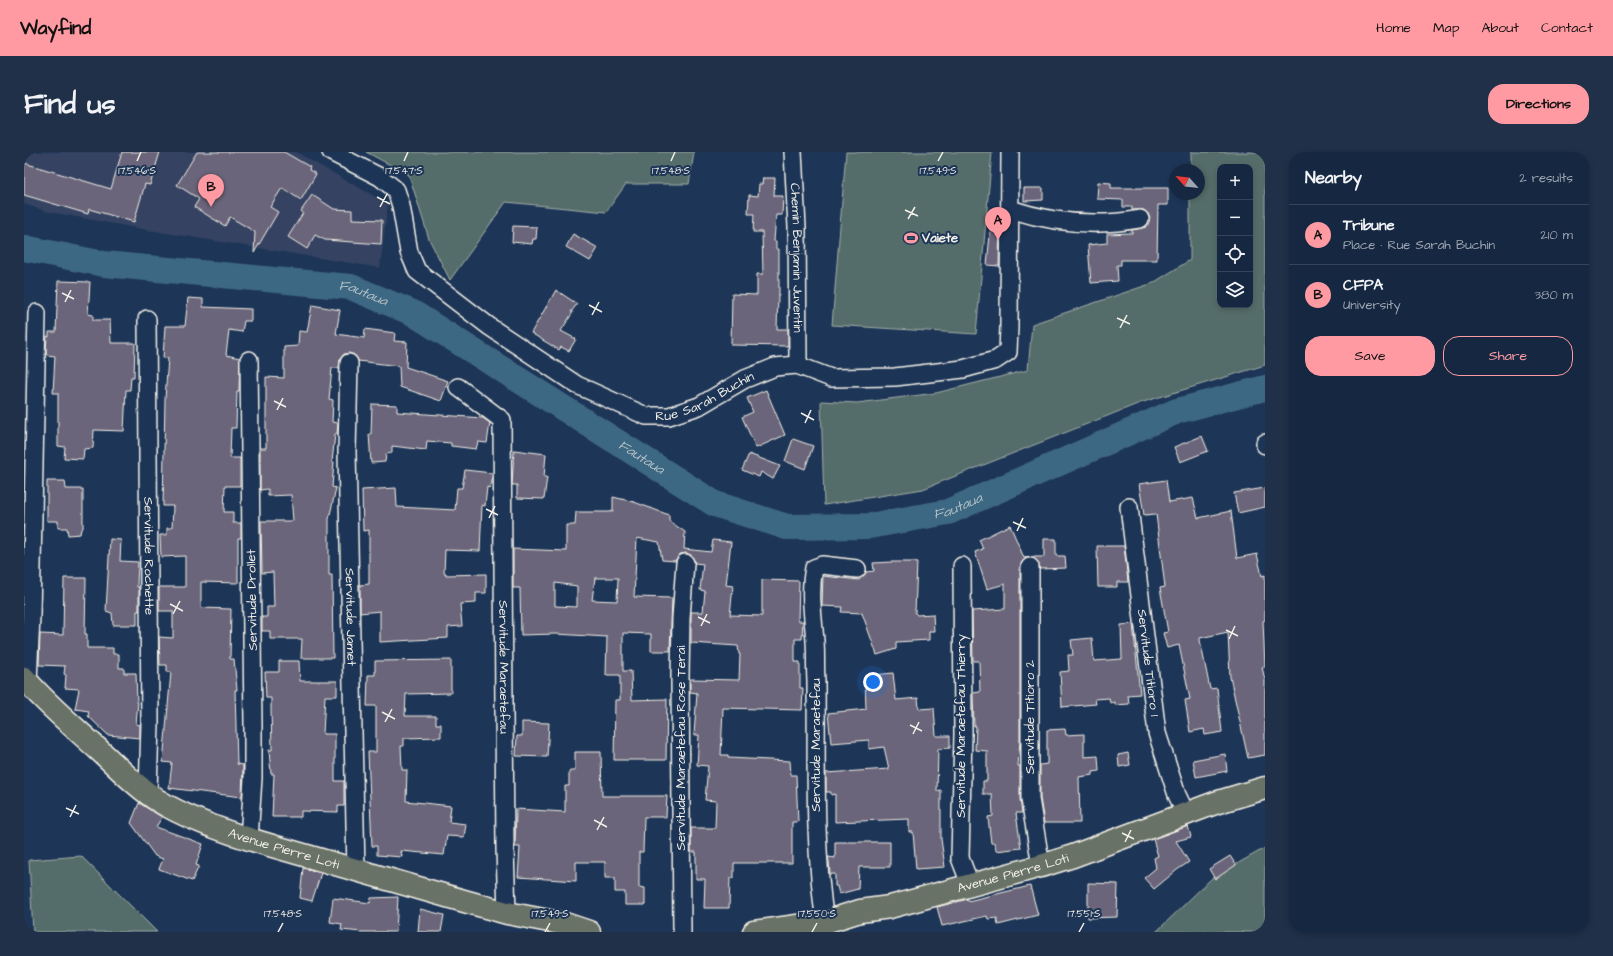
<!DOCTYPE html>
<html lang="en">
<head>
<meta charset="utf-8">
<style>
	:root { --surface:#162841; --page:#1f3048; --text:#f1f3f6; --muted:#9ea6b1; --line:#35445a; --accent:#ff9aa2 }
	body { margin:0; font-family:"Architects Daughter",sans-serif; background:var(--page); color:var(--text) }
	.controls { position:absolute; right:12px; top:12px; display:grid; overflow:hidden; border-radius:8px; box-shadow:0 2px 6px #0003 }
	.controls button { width:36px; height:36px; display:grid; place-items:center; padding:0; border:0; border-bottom:1px solid var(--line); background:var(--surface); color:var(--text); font:20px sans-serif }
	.compass { position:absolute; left:1145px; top:12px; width:36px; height:36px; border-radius:50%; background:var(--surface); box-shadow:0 2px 6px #0003; rotate:297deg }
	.you { position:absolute; left:849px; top:530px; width:14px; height:14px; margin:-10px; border:3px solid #fff; border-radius:50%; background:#1a73e8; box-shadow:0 0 0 6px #1a73e833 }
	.badge { display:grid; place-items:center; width:26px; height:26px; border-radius:50%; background:var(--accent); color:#111; font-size:13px; font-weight:700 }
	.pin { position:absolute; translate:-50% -33px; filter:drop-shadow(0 1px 2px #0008) }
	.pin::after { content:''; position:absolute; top:21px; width:14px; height:12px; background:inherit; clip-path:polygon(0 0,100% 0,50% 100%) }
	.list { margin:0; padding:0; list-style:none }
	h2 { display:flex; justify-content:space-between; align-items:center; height:52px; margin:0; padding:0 16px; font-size:17px }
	h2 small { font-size:13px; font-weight:400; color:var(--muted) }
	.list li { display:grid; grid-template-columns:26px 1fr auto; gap:12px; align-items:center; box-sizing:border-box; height:60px; padding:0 16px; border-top:1px solid var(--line) }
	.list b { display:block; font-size:15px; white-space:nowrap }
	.list p { margin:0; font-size:13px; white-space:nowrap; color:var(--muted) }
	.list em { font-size:13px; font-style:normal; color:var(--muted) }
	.actions { display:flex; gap:8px; padding:12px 16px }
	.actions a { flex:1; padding:9px 0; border:1px solid var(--accent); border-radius:16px; text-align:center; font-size:14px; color:var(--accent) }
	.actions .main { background:var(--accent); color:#111 }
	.icon { flex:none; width:22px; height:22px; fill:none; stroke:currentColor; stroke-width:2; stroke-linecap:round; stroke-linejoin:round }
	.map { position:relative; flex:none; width:1241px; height:780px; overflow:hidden; border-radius:16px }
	header { display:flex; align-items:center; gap:24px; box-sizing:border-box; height:56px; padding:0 20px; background:var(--accent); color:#111 }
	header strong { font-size:19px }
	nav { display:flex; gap:22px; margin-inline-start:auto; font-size:14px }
	.intro { display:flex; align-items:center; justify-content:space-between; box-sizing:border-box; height:96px; padding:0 24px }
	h1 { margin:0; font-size:28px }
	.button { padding:10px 18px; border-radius:16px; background:var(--accent); color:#111; font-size:14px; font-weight:700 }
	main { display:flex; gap:24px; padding:0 24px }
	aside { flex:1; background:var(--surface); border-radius:16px; box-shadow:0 2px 6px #0003 }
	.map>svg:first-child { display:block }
	.built { fill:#344362 }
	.green { fill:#556d6a; stroke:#a4afa9; fill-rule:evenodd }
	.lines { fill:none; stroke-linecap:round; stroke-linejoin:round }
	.river { stroke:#3d6883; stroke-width:26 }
	.building { fill:#6a657a; stroke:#f4f1e8; fill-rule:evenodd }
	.minor-casing { stroke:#f4f1e8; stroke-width:20 }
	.major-casing { stroke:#f4f1e8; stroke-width:25 }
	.minor { stroke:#1d3557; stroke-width:17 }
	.major { stroke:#697266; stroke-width:22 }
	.ticks { fill:none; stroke:#f4f1e8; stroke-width:1.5 }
	.labels { text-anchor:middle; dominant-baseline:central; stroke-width:4; stroke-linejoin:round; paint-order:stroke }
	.poi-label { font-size:13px; font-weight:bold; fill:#f4f1e8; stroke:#1d3557; text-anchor:start }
	.street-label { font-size:13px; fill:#f4f1e8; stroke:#1d3557 }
	.water-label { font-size:14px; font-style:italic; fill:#b4c1c5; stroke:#1d3557 }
	.ticks-label { font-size:10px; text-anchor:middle; fill:#f4f1e8; stroke:#1d3557; stroke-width:4; stroke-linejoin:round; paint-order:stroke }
</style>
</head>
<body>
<header>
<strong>Wayfind</strong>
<nav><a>Home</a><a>Map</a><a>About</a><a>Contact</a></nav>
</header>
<div class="intro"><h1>Find us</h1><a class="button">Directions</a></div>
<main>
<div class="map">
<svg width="1241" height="780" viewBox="0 0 1241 780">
	<rect width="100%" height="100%" fill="#1d3557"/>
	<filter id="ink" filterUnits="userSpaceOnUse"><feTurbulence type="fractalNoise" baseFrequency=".025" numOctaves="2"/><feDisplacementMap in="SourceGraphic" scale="8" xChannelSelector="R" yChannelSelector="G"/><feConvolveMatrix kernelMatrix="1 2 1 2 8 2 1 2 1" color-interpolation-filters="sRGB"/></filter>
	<g filter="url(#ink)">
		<path class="built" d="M0,0H272L364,52L356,116L112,76L21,59L0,52Z"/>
		<path class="green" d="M342,0H670L665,32H602L582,60L482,50L426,128L405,87L385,23Z
			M822,0H968L952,182L808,173Z
			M1167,0H1241V213L1116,251L899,337L800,353L797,249L833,251L912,241L1004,218L1008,172L1129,131L1166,108V42H1175V18H1167ZM1196,15H1226V153H1196Z
			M1241,696V780H1132L1188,726Z
			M57,704L133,780H9L5,708Z"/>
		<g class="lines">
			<path class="river" id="s1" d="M0,96L80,112L327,135L389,161L691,352L763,375L845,374L924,360L1153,259L1241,236"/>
		</g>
		<path class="building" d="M98,0H136L126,33L121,32L110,70L65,57L64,62L0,43V11L87,37Z
			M173,0H260L286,15L285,18L292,22L277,48L258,36L246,55L254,60L230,101L231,80L206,65L201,74L170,55L175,47L153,33Z
			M739,26H751L750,44H759L758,63H752L750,89H752V97H755V143H754L753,177H764V194L707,193L708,142L733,143V122H739L738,80H729L730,62H724L725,43L734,44L735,32H738Z
			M1074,30L1087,31V36H1144V53H1134L1133,108H1097V113H1093L1094,129L1067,131L1064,93L1083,91V82L1108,81V78L1122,75L1126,66L1120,58H1108V55H1099V48L1073,47Z
			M1000,36H1019V48L1000,49Z
			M288,43L310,57L328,58V67L358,68L357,92L301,88L291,83L283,97L264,85L279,61L277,59Z
			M968,62H976L975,114L963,113Z
			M489,74L513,75L512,87H509L508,92L488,90Z
			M549,82L574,96L566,109L542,95Z
			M34,129L66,130L64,162L69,163V168H86L87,191H111L110,225H107L106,238H102L100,279L70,278L69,296L60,297L59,307L40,306L41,295L34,294V241H29L31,204L23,203L22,199L23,184L25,185V180H32Z
			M532,138L553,152L547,160H549L537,179L552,187L545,199L537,195L535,198L507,181Z
			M164,146L179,147V155L227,157V169H220L218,180L205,178L202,203L216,206L215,239H213L212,276H207L206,306H216V334H201L200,360H209V371H217V386H214V431L177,430V456L207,457L206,507H210L213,538H211L213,612L219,613L218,645L145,636L148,611L139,610L147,520H143V513H136L135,485L149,486V459H135V435H161V404L137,405L136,383H143V376H148L149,354H139L141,247L144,206H139L141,174H161Z
			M288,153L316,158L312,182L340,186L341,177L371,181L370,189L383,190L382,215L424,229L417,249L376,235L375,214L334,209L330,203L325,201L320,202L316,207L315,216H308L305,247L309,248L308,270L314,271L313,282H311L308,310H310L308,335L312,336L305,367V423H308L309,506H277L278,487H246V479H238V465H243V455H250L249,420L238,421L237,369H269L267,343L244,344V337L236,338V296H242V225L260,226V195L274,194L275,179L283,180Z
			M742,238L761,283L732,296L718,265L729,260L723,246Z
			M348,252L373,253V260L459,266L466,271L463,291L454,290L452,297L427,294V291L403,289L402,298L368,294V301L362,302L361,310L347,311L345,282H347Z
			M1178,284L1184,299L1156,310L1150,295Z
			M769,287L789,294L781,317L761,309Z
			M490,298L522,302L520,325H523L520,347L493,346V333H488Z
			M725,302L756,314L749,327L737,320L735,325L718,318Z
			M441,318L468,321V332H466V336L463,335L461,354L458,353L456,399L421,398L420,421H422V423L462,422V441H452V451L436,452L438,474L424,475V486L356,490V459L336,461V433L345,432V378L339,379L338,338L372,336L373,355L431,358L433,336H438Z
			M1142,328L1145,350L1169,346L1174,366L1207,359L1213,406L1233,402L1238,424L1241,423V468L1239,469L1241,515H1238L1241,528V603L1224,606L1206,525L1204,480L1176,486V488L1186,537L1193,536L1198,580L1181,583L1180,577L1166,580L1161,548L1166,547L1155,493L1143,496L1139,481L1144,480L1136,436L1141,435L1132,362L1120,363L1115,332Z
			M23,329H41L42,337H59V376L57,377L56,382L44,383L43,376H34V369H23Z
			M1241,336V355L1214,361L1210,341Z
			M589,345L610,350L645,363V369L661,380L660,397L687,400L689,388L707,390L702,433L709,434L706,463L738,464V428L775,429L774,469H779L778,487H771V510H776V536H779L778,558L699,556L697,603H704V606L766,609L767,623H772L774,670H768V711H710V726H706L705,756H680L681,727H672V700H667V676H691L692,649L681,648L684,614L673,613L675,583H670L673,541L666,540V527L715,528L716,502H715L714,494L667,491V460H679L681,439L676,438L679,412L671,411L667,403L662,401L656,402L651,409L638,408L635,390L613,386L610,445L648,446L646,499H627V482L599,481V519H607L608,548L643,547L642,608H590L591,548H596V523H582L583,485L532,482L497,483L496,436H489V397L542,399V373H551L552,360H586L589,359ZM571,426H594L593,449L568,448ZM531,431L553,434V455L531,454Z
			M986,373L1000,406L1005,405L998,410L996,415V588L994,614H996V647L998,661H992L997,696L972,699L971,691H967L964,665L969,664L968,642H959V629H963V599L951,598L952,574H950L949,541L956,540L955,509H949L948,459L981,457V432L963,437L951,400L959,397L955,388Z
			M86,387L97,388L96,409L114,410L113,435H115V459H113V473H89L88,461L82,459Z
			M1020,387H1032V404H1041L1042,416L1016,417L1014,410L1007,405H1020Z
			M1073,394H1100L1104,430H1093V435H1074Z
			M868,410H893L891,461L893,463L909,462L910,479H905V488L872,490V497L853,503L838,461L817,460L818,455L798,454L799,424L835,428L842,420L850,419L849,411Z
			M40,426H62L61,482H63V496H89V502H95V516H100V521H112L113,550H114L112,572L116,573V586L84,583L64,564L65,559L51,557L55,537L41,536L42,523L40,522L41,514L15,513L16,482L39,483Z
			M1109,472L1116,542L1104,543L1105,552L1091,553V550L1086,551L1085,546L1071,547L1072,552L1038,555L1036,520L1045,519L1044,503H1049L1047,488L1068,486L1070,509L1098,507L1097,473Z
			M427,508V541L382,542L381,564H412V572H417V585L380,586V594H377L378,618H383L382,649L427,654L425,670L442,672L440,685L423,684L420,703L377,699L378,705L353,703V694H348L344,600H352V554H343L344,523H351V509Z
			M255,509H275L276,529H313V544H301L299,582H311V629H320V654H314V660L277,659V665H248L250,622H247L245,598H248L247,557V546H242L241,520H255Z
			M869,521L872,548L894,546L895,557L910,556L912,584H926V596L914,597L913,639L917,638V687L921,715L892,717L889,680H885V667L811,670V642L807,643V640H802V621L865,617L860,595L845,597V588L807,591L804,561L842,557L841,524Z
			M498,570L525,571L523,605L492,604L493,584H498Z
			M1041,577L1042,583L1060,582V605L1074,604L1075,619L1069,620V623L1055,625L1056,671H1020L1016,646V613L1023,612V578Z
			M551,600H577L578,644H643L642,665H620L619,700H615V735L621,736V753H601V740H591V726H581V710H552V729L494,725L496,695H491L492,657L541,660V634H545V619H551Z
			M1104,601L1106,613L1095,615L1094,603Z
			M1201,602L1203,619L1172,625L1169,608Z
			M115,651L138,665L132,675L179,692L172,713L175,714L168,729L135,717L139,707L131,704L107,671Z
			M1164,674L1167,685L1152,689L1165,710L1153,718L1130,737L1120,726L1132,716L1130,706L1134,704L1129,687Z
			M811,690H866V715H835L834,737L815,742L813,734H811V722H806L805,709L804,705L811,706Z
			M1206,704L1212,713L1191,727L1185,717Z
			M279,716L297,721L288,749L276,746Z
			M1064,731L1094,732L1093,765L1064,766Z
			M1006,734L1014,763L974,773L973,766L964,767L963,764L918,774L913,755L944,747V749Z
			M374,745L372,780H338L317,778L318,772L306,770L309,746L346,751L347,746Z
			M396,757L420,763L417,780H394Z"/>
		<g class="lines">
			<defs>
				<g id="minor">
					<path id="s2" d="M307,0L356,25L372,38L377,54L385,100L393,119L466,175L553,233L622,264H645L675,254L721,227L751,215L773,213L807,226L871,225L939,217L972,208L984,200L985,175L986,0"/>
					<path id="s3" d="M769,0L773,75L774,207L773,213"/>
					<path d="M986,57C1028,71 1072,75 1116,67"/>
					<path id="s4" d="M123,167L126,571L124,641"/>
					<path id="s5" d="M325,211L323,300L332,719"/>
					<path id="s6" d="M434,235L478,268L481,697L483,761"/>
					<path d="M1241,291V293"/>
					<path id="s7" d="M1105,355L1133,581L1153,643L1162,662"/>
					<path d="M938,414L939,582L936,706L946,732"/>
					<path d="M1006,415V647L1017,714"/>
					<path d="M4,530L7,464L13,161"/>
					<path d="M225,687L229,626V574L225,208"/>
					<path d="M801,770C789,689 793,609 792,528C791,515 792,502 791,489C789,464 785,440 790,416L798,413L833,417"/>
					<path d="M658,780L656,525L657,466L661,411"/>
				</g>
				<g id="major">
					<path id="s8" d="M0,526C24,554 49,574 75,598C94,615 111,634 133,648C167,669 213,684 252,695L433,747L483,761L541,772L565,780"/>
					<path id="s9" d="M730,780L801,770L836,759L866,755L1017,714L1049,704L1191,651L1241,636"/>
				</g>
			</defs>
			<use href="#minor" class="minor-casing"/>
			<use href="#major" class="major-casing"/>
			<use href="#minor" class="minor"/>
			<use href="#major" class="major"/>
		</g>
	</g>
	<path class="ticks" d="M113,9L117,0M380,9L384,0M647,9L651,0M914,9L919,0M353,45L366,52M356,55L363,42M881,58L894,64M884,67L891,55M38,141L50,147M41,150L47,138M565,153L578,160M568,163L575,150M1093,166L1106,172M1096,176L1103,163M250,249L262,255M253,258L259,246M777,261L790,268M781,271L787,258M462,357L474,363M465,366L471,354M989,370L1002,376M993,379L999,366M146,452L159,459M149,462L156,449M674,465L686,471M677,474L683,462M1202,478L1214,484M1205,487L1211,474M358,560L371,567M361,570L368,557M886,573L898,579M889,582L895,570M42,656L55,662M46,665L52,653M570,668L583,675M573,678L580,665M1098,681L1110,687M1101,690L1107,678M254,780L259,771M521,780L526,771M788,780L793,771M1055,780L1060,771"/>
	<defs>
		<symbol id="stadium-bare" viewBox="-9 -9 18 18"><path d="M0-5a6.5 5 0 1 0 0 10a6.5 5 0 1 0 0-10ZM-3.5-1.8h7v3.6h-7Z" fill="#ff9aa2" stroke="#1d3557" stroke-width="2.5" paint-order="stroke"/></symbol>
	</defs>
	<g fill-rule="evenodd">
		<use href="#stadium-bare" x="877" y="76" width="20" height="20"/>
	</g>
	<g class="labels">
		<g class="poi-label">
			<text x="898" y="86">Vaiete</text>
		</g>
		<g class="street-label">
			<text stroke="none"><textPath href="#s3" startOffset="106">Chemin Benjamin Juventin</textPath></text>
			<text stroke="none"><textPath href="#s2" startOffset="495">Rue Sarah Buchin</textPath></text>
			<text stroke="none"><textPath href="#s4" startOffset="237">Servitude Rochette</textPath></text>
			<text transform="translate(228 448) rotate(-91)">Servitude Drollet</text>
			<text stroke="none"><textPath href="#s5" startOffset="254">Servitude Jamet</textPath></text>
			<text stroke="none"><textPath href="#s7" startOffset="157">Servitude Titioro 1</textPath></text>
			<text stroke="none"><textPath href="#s6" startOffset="302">Servitude Maraetefau</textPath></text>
			<text transform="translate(1006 565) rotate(-90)">Servitude Titioro 2</text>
			<text transform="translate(937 574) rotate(-90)">Servitude Maraetefau Thierry</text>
			<text transform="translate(792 593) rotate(-90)">Servitude Maraetefau</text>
			<text transform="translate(657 596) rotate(-90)">Servitude Maraetefau Rose Terai</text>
			<text stroke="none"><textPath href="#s8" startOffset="317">Avenue Pierre Loti</textPath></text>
			<text stroke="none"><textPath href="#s9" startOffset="266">Avenue Pierre Loti</textPath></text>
		</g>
		<g class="water-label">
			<text stroke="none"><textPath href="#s1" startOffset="343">Fautaua</textPath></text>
			<text stroke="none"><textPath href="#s1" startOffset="667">Fautaua</textPath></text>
			<text stroke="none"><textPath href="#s1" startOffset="1003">Fautaua</textPath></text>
		</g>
	</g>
	<g class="ticks-label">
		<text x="113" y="22">17.546°S</text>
		<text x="380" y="22">17.547°S</text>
		<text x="647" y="22">17.548°S</text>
		<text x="914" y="22">17.549°S</text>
		<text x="259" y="765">17.548°S</text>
		<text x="526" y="765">17.549°S</text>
		<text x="793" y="765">17.550°S</text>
		<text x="1060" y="765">17.551°S</text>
	</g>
</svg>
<div class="controls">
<button>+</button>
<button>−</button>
<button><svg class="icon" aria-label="locate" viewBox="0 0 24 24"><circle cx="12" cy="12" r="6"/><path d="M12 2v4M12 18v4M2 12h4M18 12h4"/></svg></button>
<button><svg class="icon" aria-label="layers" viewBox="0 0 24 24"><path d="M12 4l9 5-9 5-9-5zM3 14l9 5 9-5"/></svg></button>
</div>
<svg class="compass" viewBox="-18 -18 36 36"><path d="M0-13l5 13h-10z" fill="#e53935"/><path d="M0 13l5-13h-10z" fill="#9ea6b1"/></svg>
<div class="you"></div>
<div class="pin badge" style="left:974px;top:88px">A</div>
<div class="pin badge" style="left:187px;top:55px">B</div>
</div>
<aside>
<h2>Nearby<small>2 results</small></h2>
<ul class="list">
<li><span class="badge">A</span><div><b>Tribune</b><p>Place · Rue Sarah Buchin</p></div><em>210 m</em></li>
<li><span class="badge">B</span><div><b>CFPA</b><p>University</p></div><em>380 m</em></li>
</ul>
<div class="actions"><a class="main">Save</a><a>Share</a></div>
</aside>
</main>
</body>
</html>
